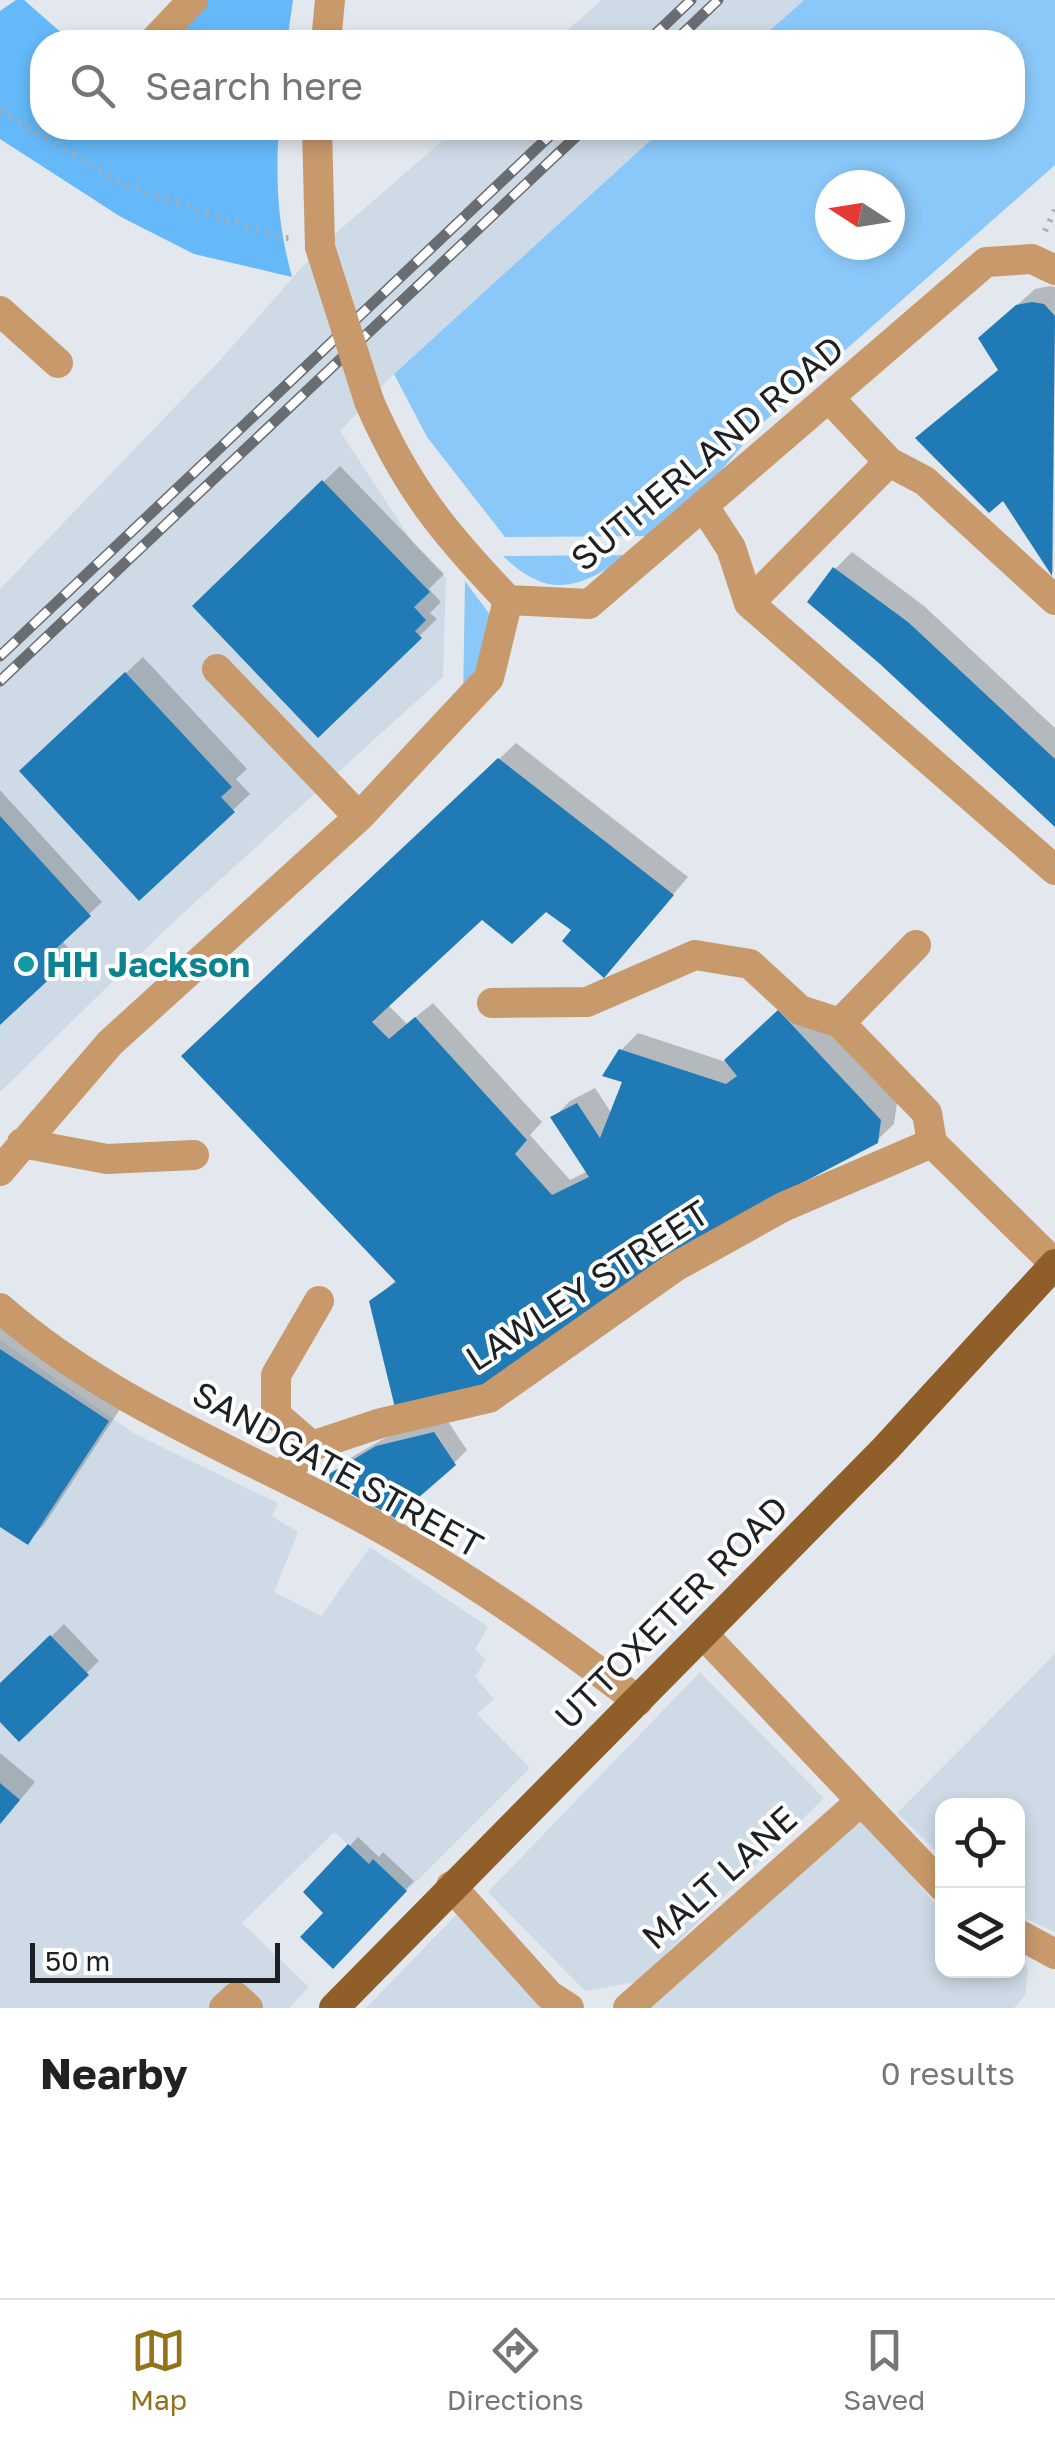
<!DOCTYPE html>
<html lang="en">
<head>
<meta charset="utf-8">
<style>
	:root { --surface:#fff; --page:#f6f6f6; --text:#222; --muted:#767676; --line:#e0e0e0; --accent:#937219 }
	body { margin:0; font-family:"Golos Text",sans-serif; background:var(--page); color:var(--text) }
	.controls { position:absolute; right:30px; bottom:30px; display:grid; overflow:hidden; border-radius:20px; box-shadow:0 5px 15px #0003 }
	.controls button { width:90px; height:90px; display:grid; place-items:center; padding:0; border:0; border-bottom:2px solid var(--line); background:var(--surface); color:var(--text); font:50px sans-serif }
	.compass { position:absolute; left:815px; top:170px; width:90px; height:90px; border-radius:50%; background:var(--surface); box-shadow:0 5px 15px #0003; rotate:282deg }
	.scale { position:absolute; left:30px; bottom:25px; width:250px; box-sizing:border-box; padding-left:10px; border:5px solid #1e2123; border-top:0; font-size:28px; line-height:35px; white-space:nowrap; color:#1e2123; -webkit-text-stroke:8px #fff; paint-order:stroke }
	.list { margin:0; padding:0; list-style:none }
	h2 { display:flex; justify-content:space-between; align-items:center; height:130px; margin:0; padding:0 40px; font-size:42px }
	h2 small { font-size:32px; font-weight:400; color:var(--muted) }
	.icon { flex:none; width:55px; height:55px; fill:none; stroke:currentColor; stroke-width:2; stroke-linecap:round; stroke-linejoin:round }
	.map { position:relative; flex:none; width:1055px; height:2008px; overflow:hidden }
	.search { position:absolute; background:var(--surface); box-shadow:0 5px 15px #0003; left:30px; right:30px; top:30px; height:110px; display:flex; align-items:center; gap:25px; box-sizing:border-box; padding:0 35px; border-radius:40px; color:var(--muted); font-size:38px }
	.sheet { height:290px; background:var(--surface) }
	nav { display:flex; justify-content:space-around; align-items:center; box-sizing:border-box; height:140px; border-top:2px solid var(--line); background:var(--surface); font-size:28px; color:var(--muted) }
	nav a { display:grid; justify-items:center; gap:5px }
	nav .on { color:var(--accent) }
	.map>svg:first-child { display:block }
	.built { fill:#cedbe6 }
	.green { fill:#8ac8f9; fill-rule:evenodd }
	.forest { fill:#65b9f9 }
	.shadow { fill:#0003 }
	.building { fill:#207ab6 }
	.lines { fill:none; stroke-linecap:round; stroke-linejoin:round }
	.path { stroke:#a7acb1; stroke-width:6; stroke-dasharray:2.5 8; stroke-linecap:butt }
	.minor { stroke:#c7996b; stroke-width:30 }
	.major { stroke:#8f5e29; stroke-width:30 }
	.rail-casing { stroke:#696d71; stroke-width:11 }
	.rail { stroke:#fff; stroke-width:8; stroke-dasharray:22; stroke-linecap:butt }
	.minor-bridge { stroke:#c7996b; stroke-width:30 }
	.culture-dot { fill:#0f9aa8; stroke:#fff; stroke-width:4 }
	.labels { text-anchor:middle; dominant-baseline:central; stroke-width:8; stroke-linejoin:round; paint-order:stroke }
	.street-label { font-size:35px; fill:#1e2123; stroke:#fff }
	.culture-label { font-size:35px; font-weight:bold; fill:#0d838f; stroke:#fff; text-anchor:start }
</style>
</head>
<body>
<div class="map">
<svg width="1055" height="2008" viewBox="0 0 1055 2008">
	<rect width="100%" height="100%" fill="#e2e8ee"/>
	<path class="built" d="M602,0H804L757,42H554Z
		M457,128H664L394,374L340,431L415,546L446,578L443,677L166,929L0,1092V589L221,359L320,247Z
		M0,1340L135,1434L278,1503L272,1516L298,1532L274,1592L321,1616L370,1547L488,1627L475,1649L486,1660L475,1677L494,1699L477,1714L530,1768L407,1891L374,1859L369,1864L334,1832L242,1923L309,1987L289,2008H0Z
		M1055,1654V1932L1018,1915V1806H942V1857L897,1813Z
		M700,1672L824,1798L637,1982L585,1991L488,1892Z
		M861,1815L942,1912V1970H1018V1961L1028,1968L1025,1995L1014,2008H650Z
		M456,1915L545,2008H366Z"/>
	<path class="green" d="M804,0H1055V165L758,427L713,480L651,536L505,537L427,437L394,374L664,128H1012V42H757ZM830,185H890V245H830Z
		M629,555C579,588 550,601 503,556Z
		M465,581L497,624L463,703Z"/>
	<path class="forest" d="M16,0H24L72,42H42V128H279C275,181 278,226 292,277L194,254L121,217L0,139V11Z
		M193,0H293L287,42H153Z"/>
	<path class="shadow" d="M1050,286L1055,287L1053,573L1004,498L935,422L1000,369L998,322L1035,289Z
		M340,466L444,574L429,589L441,602L430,613L437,619L318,734L195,606Z
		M852,552L924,606L1055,728V824L882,662L835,569Z
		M143,657L247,769L236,779L250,794L140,897L39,754Z
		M516,743L688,877L604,975L575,930L546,909L482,916L387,1004L407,1024L433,1003L542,1122L530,1135L570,1180L588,1171L553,1118L570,1101L595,1088L612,1114L625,1080L621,1050L638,1033L726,1062L796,995L897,1103L894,1124L876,1141L372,1302L397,1279L201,1040Z
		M0,790L102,902L61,940L73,953L0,1022Z
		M0,1322L124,1403L44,1525L28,1542L0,1524Z
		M447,1420L467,1450L454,1463L332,1475L345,1461L392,1434Z
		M64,1624L99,1661L19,1739L0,1719V1686Z
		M0,1753L35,1782L0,1824Z
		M358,1837L379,1857L383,1852L414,1881L333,1966L326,1913L306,1892Z"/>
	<path class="building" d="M1032,302L1044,304L1055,316L1052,576L1003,501L989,513L915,438L998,370L978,338L1016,305Z
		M322,480L430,592L414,607L426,620L415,631L422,638L318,738L192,606Z
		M833,567L908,622L1055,759V827L880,664L807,602Z
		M125,672L232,787L221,797L235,812L139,901L19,771Z
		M498,758L674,895L604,978L562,941L571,930L546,912L512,944L482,920L372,1022L389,1039L415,1017L527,1140L515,1154L552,1195L589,1177L550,1117L577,1103L600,1138L622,1082L602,1076L619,1049L726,1084L737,1076L724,1060L778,1010L881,1120L878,1143L720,1226L491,1384L396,1412L369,1301L396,1282L181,1056Z
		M0,816L91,916L46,958L58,971L0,1025Z
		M0,1349L109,1421L28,1545L0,1527Z
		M434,1432L456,1465L395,1518L330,1482L329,1474L376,1446Z
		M50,1635L89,1675L19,1742L0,1722V1683Z
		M0,1783L20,1800L0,1824Z
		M348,1844L369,1864L373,1859L407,1891L333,1969L300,1937L323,1913L303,1892Z"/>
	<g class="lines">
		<path class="path" d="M0,111L125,185L281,238H293
			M1045,231L1055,210"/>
		<path class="minor" d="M153,42L193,0
			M326,42L330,0
			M317,128L320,247
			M0,311L58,363
			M830,399L889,462L925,481L1055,600
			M369,401C406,487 444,533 508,600
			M705,508L731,548L749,603L1055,870
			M508,600L589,604L986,262L1032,259L1055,270
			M749,603L889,462
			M217,669L359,817
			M492,1003L587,1002L695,955L750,964L800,1010L840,1023L927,1113L932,1143L1055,1264
			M840,1023L916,945
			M22,1143L107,1159L194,1155
			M0,1171L110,1043L359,817L489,678L508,600
			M0,1308C107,1402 242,1453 366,1520C462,1572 551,1635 638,1701
			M312,1446L276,1415V1375L319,1301
			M281,1476L312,1446L381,1423L489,1398L675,1267L783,1207L932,1143
			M703,1634L942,1886
			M451,1886L549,1995L569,2008
			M1018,1934L1055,1954
			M224,2008L236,1997L248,2008
			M628,2008L860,1802"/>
		<path class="major" d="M334,2008L886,1448L1055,1264"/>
		<defs>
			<path id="rail" d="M647,42L691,0
				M674,42L718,0
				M0,656L558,128
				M0,681L585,128"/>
		</defs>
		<use href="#rail" class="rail-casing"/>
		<use href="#rail" class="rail"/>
		<path class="minor-bridge" d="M320,247L369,401"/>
	</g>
	<circle class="culture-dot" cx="26" cy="964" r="10"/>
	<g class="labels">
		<g class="street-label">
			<text transform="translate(707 453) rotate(-40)">SUTHERLAND ROAD</text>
			<text transform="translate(587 1285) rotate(-33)">LAWLEY STREET</text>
			<text transform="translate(338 1469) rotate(29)">SANDGATE STREET</text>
			<text transform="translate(671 1612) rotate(-45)">UTTOXETER ROAD</text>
			<text transform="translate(719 1877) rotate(-42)">MALT LANE</text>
		</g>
		<g class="culture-label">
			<text x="46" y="964">HH Jackson</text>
		</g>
	</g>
</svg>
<div class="controls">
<button><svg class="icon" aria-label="locate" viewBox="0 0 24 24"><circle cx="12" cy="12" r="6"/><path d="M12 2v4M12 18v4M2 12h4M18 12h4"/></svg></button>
<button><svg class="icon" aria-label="layers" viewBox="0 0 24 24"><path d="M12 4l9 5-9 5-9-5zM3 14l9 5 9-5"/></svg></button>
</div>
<svg class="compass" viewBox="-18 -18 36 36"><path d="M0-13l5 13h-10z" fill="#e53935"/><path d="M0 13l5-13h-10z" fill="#767676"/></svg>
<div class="scale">50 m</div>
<div class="search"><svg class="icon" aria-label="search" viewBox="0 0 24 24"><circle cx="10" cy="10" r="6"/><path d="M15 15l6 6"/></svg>Search here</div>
</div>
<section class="sheet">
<h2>Nearby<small>0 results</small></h2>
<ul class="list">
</ul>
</section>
<nav>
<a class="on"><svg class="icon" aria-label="map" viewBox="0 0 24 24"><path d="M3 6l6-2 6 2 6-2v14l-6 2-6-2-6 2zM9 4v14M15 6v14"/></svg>Map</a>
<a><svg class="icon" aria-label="directions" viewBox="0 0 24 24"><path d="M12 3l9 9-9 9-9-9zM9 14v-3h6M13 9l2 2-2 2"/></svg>Directions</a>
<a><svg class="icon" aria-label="saved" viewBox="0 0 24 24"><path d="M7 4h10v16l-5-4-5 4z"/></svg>Saved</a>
</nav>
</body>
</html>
